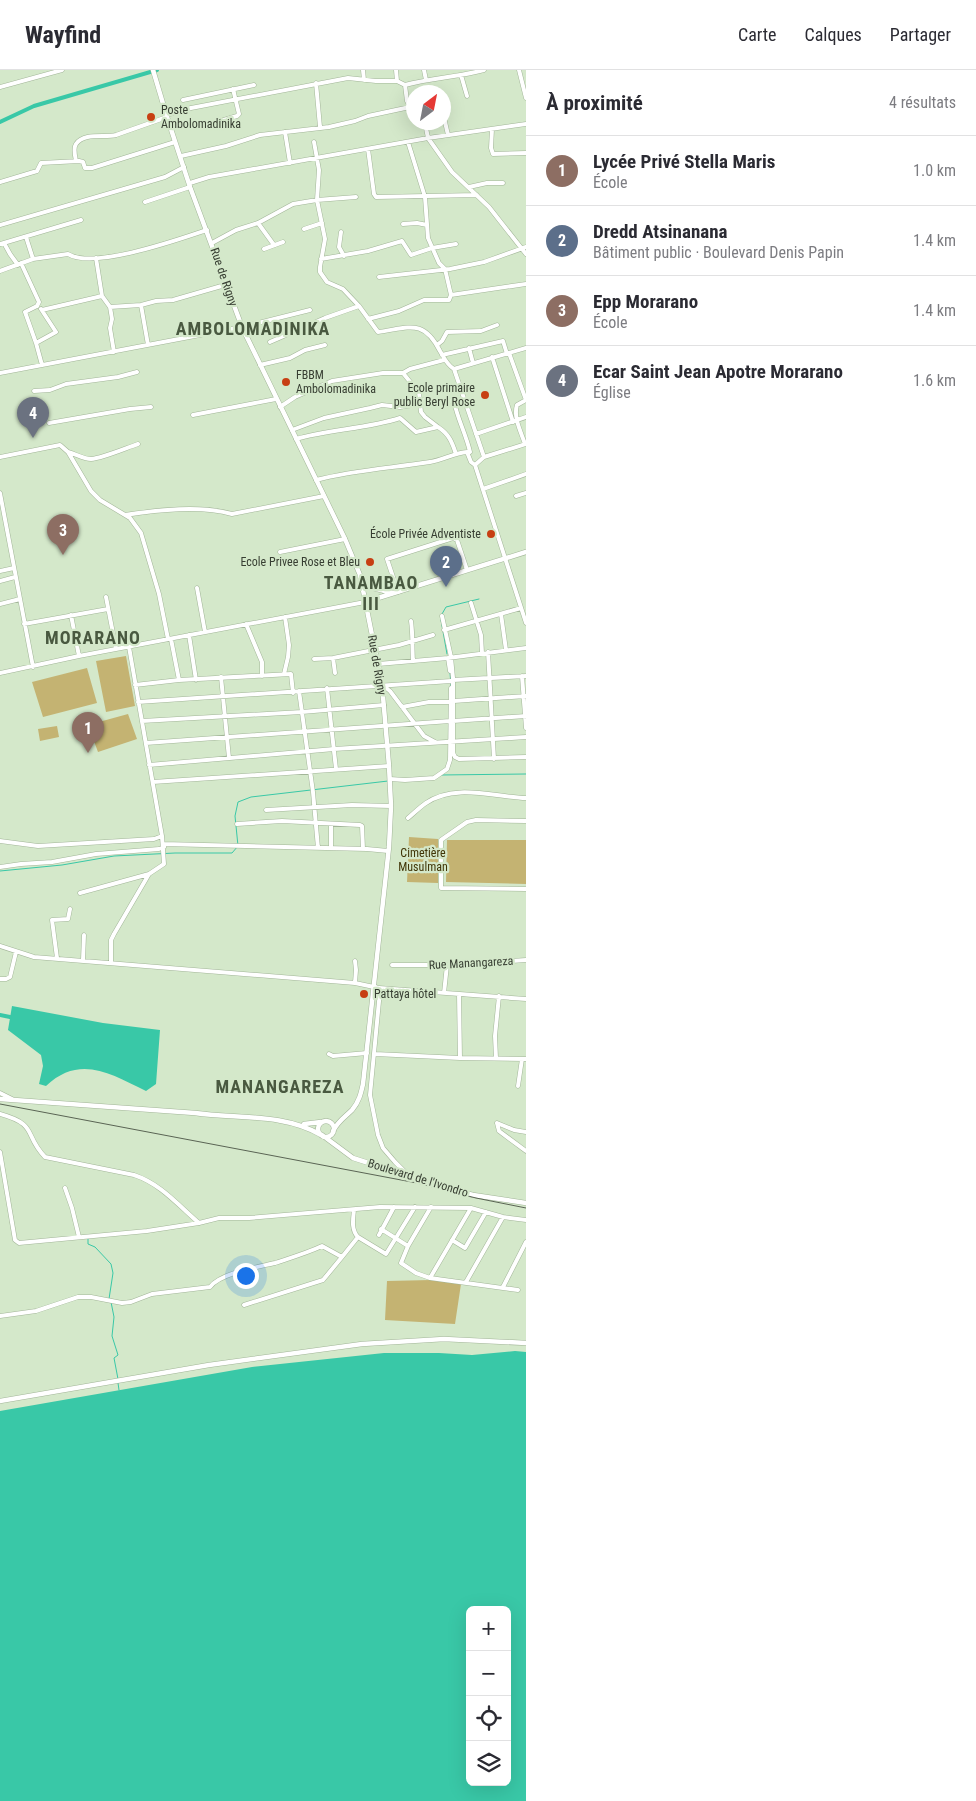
<!DOCTYPE html>
<html lang="fr">
<head>
<meta charset="utf-8">
<style>
	:root { --surface:#fff; --page:#f7f7f7; --text:#2b2b33; --muted:#7c7c81; --line:#e1e1e2; --accent:#c73f13 }
	body { margin:0; font-family:"Roboto Condensed",sans-serif; background:var(--page); color:var(--text) }
	.controls { position:absolute; right:15px; bottom:15px; display:grid; overflow:hidden; border-radius:8px; box-shadow:0 5px 20px #0002 }
	.controls button { width:45px; height:45px; display:grid; place-items:center; padding:0; border:0; border-bottom:1px solid var(--line); background:var(--surface); color:var(--text); font:25px sans-serif }
	.compass { position:absolute; left:406px; top:15px; width:45px; height:45px; border-radius:50%; background:var(--surface); box-shadow:0 5px 20px #0002; rotate:32deg }
	.you { position:absolute; left:245px; top:1205px; width:18px; height:18px; margin:-12px; border:4px solid #fff; border-radius:50%; background:#1a73e8; box-shadow:0 0 0 8px #1a73e833 }
	.badge { display:grid; place-items:center; width:32px; height:32px; border-radius:50%; background:var(--accent); color:#fff; font-size:16px; font-weight:700 }
	.pin { position:absolute; translate:-50% -41px; filter:drop-shadow(0 1px 2px #0008) }
	.pin::after { content:''; position:absolute; top:26px; width:18px; height:15px; background:inherit; clip-path:polygon(0 0,100% 0,50% 100%) }
	.list { margin:0; padding:0; list-style:none }
	h2 { display:flex; justify-content:space-between; align-items:center; height:65px; margin:0; padding:0 20px; font-size:21px }
	h2 small { font-size:16px; font-weight:400; color:var(--muted) }
	.list li { display:grid; grid-template-columns:32px 1fr auto; gap:15px; align-items:center; box-sizing:border-box; height:70px; padding:0 20px; border-top:1px solid var(--line) }
	.list b { display:block; font-size:19px; white-space:nowrap }
	.list p { margin:0; font-size:16px; white-space:nowrap; color:var(--muted) }
	.list em { font-size:16px; font-style:normal; color:var(--muted) }
	.icon { flex:none; width:28px; height:28px; fill:none; stroke:currentColor; stroke-width:2; stroke-linecap:round; stroke-linejoin:round }
	.map { position:relative; flex:none; width:526px; height:1731px; overflow:hidden }
	header { display:flex; align-items:center; gap:30px; box-sizing:border-box; height:70px; padding:0 25px; background:var(--surface); border-bottom:1px solid var(--line) }
	header strong { font-size:24px }
	nav { display:flex; gap:28px; margin-inline-start:auto; font-size:18px }
	main { display:flex }
	aside { flex:1; background:var(--surface) }
	.map>svg:first-child { display:block }
	.green { fill:#c4b372 }
	.water { fill:#39c8a7; fill-rule:evenodd }
	.lines { fill:none; stroke-linecap:round; stroke-linejoin:round }
	.stream { stroke:#39c8a7; stroke-width:1 }
	.canal { stroke:#39c8a7; stroke-width:4 }
	.minor-casing { stroke:#a2b598; stroke-width:5 }
	.major-casing { stroke:#a2b598; stroke-width:5.5 }
	.minor { stroke:#fff; stroke-width:4 }
	.major { stroke:#fff; stroke-width:4.5 }
	.rail { stroke:#5a6454; stroke-width:1 }
	.poi-dot { fill:#c73f13; stroke:#d4e8ca; stroke-width:2 }
	.labels { text-anchor:middle; dominant-baseline:central; stroke-width:4.5; stroke-linejoin:round; paint-order:stroke }
	.poi-label { font-size:12px; fill:#373e32; stroke:#d4e8ca; text-anchor:start }
	.street-label { font-size:12px; fill:#373e32; stroke:#d4e8ca }
	.park-label { font-size:12px; fill:#403507; stroke:#d4e8ca }
	.district-label { font-size:18px; font-weight:bold; letter-spacing:1px; fill:#495940; stroke:#d4e8ca }
</style>
</head>
<body>
<header>
<strong>Wayfind</strong>
<nav><a>Carte</a><a>Calques</a><a>Partager</a></nav>
</header>
<main>
<div class="map">
<svg width="526" height="1731" viewBox="0 0 526 1731">
	<rect width="100%" height="100%" fill="#d4e8ca"/>
	<path class="green" d="M126,586L135,636L106,642L96,591Z
		M87,598L97,633L43,647L32,612Z
		M128,644L137,669L98,682L88,655Z
		M57,656L59,667L40,671L38,659Z
		M409,767L438,769V813L407,812Z
		M447,770H526V814L446,812Z
		M431,1210L461,1214L455,1254L385,1250L387,1211Z"/>
	<path class="water" d="M12,936L103,953L160,960L156,1014L146,1021C111,1004 80,984 46,1016L39,1014L43,996L41,985L8,960Z
		M515,1281L526,1282V1731H0V1341L252,1297L384,1283H439L472,1285ZM470,1540H507V1712H470Z"/>
	<g class="lines">
		<path class="stream" d="M442,544L446,537L479,529
			M441,550L447,584
			M450,602L451,616
			M440,705L526,704
			M0,801L62,795L114,786L175,783H232L238,776L235,746L238,732L251,727L388,711
			M88,1169V1174L95,1177L111,1194L113,1203L109,1229
			M111,1232L114,1247L112,1266L118,1285L114,1288L118,1309
			M118,1313L119,1320"/>
		<path class="canal" d="M0,52L34,36L157,0
			M0,945L10,947"/>
		<defs>
			<path id="minor" d="M363,0L364,10
				M396,0L397,11
				M424,0L426,10
				M519,0L526,28
				M461,5L467,26
				M316,13L320,57
				M405,15L407,31L413,41
				M0,17L62,0
				M183,30L254,15
				M443,43L448,65
				M166,45L191,38L348,8L376,11H397L405,15C431,8 458,7 484,0
				M422,52L426,58L428,68L452,102L489,137L526,184
				M204,56L237,46L239,44L233,19
				M492,59L491,78L493,84L526,83
				M285,62L290,93
				M314,72L319,100L317,130L325,169L320,197V202L327,212L343,219L359,236L378,262C409,258 423,248 440,281C444,288 447,295 454,299L484,387
				M408,72L425,127L428,168L439,193L445,199L451,225
				M368,79L374,124L376,127L477,125
				M181,86L226,76L260,65L329,57L355,51L368,46L410,37
				M76,91C75,86 73,78 76,74C84,62 105,68 116,65L167,47
				M0,112L37,101L41,93L79,91L83,92L85,98H92L175,72
				M190,113L209,107L428,68L526,54
				M469,117L487,113H503
				M145,132L190,117
				M258,153L274,175
				M403,154L417,153L427,155
				M0,155L165,107L184,97
				M304,159L322,153
				M341,162L339,177L344,186
				M26,167L33,189
				M4,173L10,184L18,195
				M212,173L236,160L258,153L293,134L317,130L356,127
				M0,174L81,150
				M264,179L283,172
				M96,188L102,226L110,237L112,249L110,258L114,282
				M321,189L368,181L402,171L411,185L432,178L456,174
				M21,193L39,232L37,236
				M0,201L33,189L68,184C93,200 180,169 207,160
				M379,207L450,199L484,192L526,177
				M141,235L148,275
				M37,236L25,242L36,273L42,295
				M110,237L141,235L156,231L173,230L225,215
				M42,240L102,226
				M368,249L399,241L424,230H449L451,225L526,214
				M270,272L325,248L359,236
				M36,273L56,262L41,239
				M437,275L442,271L447,262L481,261L497,255
				M469,278L473,293
				M509,283L526,330
				M442,285L503,271L507,284
				M492,287L513,352
				M260,295L290,288L305,280L325,275
				M454,299L526,278
				M0,303L242,257L310,240
				M403,303L419,323L421,342L425,347L438,357
				M34,321L50,320L66,314L118,307L137,302
				M419,330L452,331L464,329
				M454,331C457,348 466,364 470,382H467
				M280,337L295,327L332,311L383,303H403L410,299L444,290
				M193,345L276,329
				M49,353L130,339L151,337
				M292,360L324,348L370,338L382,335L400,337L420,334
				M476,364L526,347
				M296,369C330,359 366,359 400,348L416,362L438,357C449,364 452,372 456,384
				M525,374C521,362 513,347 517,335L526,330
				M68,382C76,384 83,389 91,389C103,388 126,378 138,374
				M0,387L60,375L68,382L91,421L100,430L130,448L141,463L159,524L168,569
				M475,395L484,387L526,374
				M316,410C354,400 392,398 430,392C443,390 454,383 467,382L471,392L475,395L526,553
				M483,419L526,404
				M0,423L33,597
				M516,426L526,423
				M125,445C158,440 200,435 232,444L324,426
				M280,482L345,469
				M0,501L14,498
				M0,511L15,507
				M197,518L205,562
				M398,522L387,489L453,468L457,470L467,500
				M106,527L116,579
				M471,533L481,565L482,583
				M0,534L20,529
				M501,544L506,580
				M71,545L79,586
				M442,546L451,587L453,608V683L455,687L459,689L526,687
				M411,551C413,565 412,577 413,591
				M24,554L108,539
				M246,554L262,592V606
				M444,560L521,538
				M189,565L196,610
				M171,569L179,610
				M488,582L494,689
				M333,588L335,603
				M448,588L450,601
				M314,589L333,588L399,575L433,565
				M378,594L448,588L526,578
				M0,603L79,586L365,532
				M284,604L288,587L289,575L285,547
				M522,606L526,658
				M221,607L229,688
				M453,610L526,606
				M135,615L179,610L291,604L293,623
				M382,615L390,621L424,666L435,672
				M327,618L336,699
				M299,621L313,722L318,778
				M454,631L526,626
				M138,632L451,611
				M402,637L429,632H451
				M142,651L302,642L384,635
				M453,651L526,646
				M146,673L450,651
				M149,695L334,679L526,667
				M390,709L405,710L434,708L447,699L450,690L451,618
				M153,712L389,696
				M266,740L352,735L391,736
				M408,748C414,743 420,737 426,733C455,713 494,727 526,728
				M526,751L476,750L467,752L441,770V818L526,819
				M237,754L282,751L360,755L362,756L363,779
				M0,771L38,776L154,769L162,766
				M163,774L367,779L388,781
				M331,778V754
				M0,797L21,794L52,792L96,784L159,779L164,777
				M80,823L149,804
				M0,876L34,887L355,913L374,917
				M57,888L52,850L68,849L70,839
				M83,890L84,865
				M355,891L356,900L355,913
				M111,893V870L114,864L149,804L164,794L162,766L129,577
				M392,895H447L526,890
				M0,909H6L10,907L16,882
				M376,917L380,921L370,1025L378,1065L383,1078L395,1092L409,1106
				M379,918L526,929
				M444,923L447,895
				M459,924L460,988
				M329,984L333,986L367,983
				M375,984L460,988L526,989
				M496,988L495,966L499,926
				M518,1016L522,989
				M0,1023L12,1029
				M0,1044C39,1055 23,1064 45,1087L134,1105C161,1114 178,1135 199,1153
				M497,1053L499,1061L526,1081
				M497,1053L514,1060L526,1062
				M0,1082L15,1170L19,1173L147,1161L199,1153L219,1148H249L380,1137L471,1138L503,1147L526,1150
				M65,1118L72,1138L79,1167
				M431,1137L408,1176L401,1193L416,1203L430,1208L518,1220
				M381,1159L408,1176
				M379,1165L394,1137
				M358,1167L386,1184L415,1137
				M452,1170L465,1178L486,1142
				M430,1208L471,1138
				M466,1212L503,1147
				M503,1217L526,1172
				M244,1235L323,1210L342,1187
				M0,1246L36,1241L78,1227H91L122,1233L131,1232L152,1224L210,1217C221,1203 258,1197 275,1193C290,1188 307,1183 322,1176L342,1187L358,1167C351,1160 353,1149 354,1140"/>
			<path id="major" d="M153,0L167,47L190,117L242,257L345,469L360,505L382,615L389,696L391,736L389,777L363,1014C361,1023 359,1032 352,1040C345,1047 338,1051 333,1061
				M360,507L373,518L393,523
				M365,532L526,482
				M0,1029L195,1043C237,1049 284,1043 321,1065
				M318 1059a8 8 0 1 1 16 0a8 8 0 1 1-16 0Z
				M304,1054L321,1052
				M322,1065L353,1088L453,1120L473,1125L526,1133
				M0,1331L209,1295L362,1274L444,1269L526,1273"/>
		</defs>
		<use href="#minor" class="minor-casing"/>
		<use href="#major" class="major-casing"/>
		<use href="#minor" class="minor"/>
		<use href="#major" class="major"/>
		<path class="rail" d="M0,1034L417,1113L476,1128L526,1138"/>
	</g>
	<g class="poi-dot">
		<circle cx="151" cy="47" r="5"/>
		<circle cx="286" cy="312" r="5"/>
		<circle cx="485" cy="325" r="5"/>
		<circle cx="491" cy="464" r="5"/>
		<circle cx="370" cy="492" r="5"/>
		<circle cx="364" cy="924" r="5"/>
	</g>
	<g class="labels">
		<g class="poi-label">
			<text x="161" y="40">Poste<tspan x="161" dy="14">Ambolomadinika</tspan></text>
			<text x="296" y="305">FBBM<tspan x="296" dy="14">Ambolomadinika</tspan></text>
			<text x="475" y="318" text-anchor="end">Ecole primaire<tspan x="475" dy="14">public Beryl Rose</tspan></text>
			<text x="481" y="464" text-anchor="end">École Privée Adventiste</text>
			<text x="360" y="492" text-anchor="end">Ecole Privee Rose et Bleu</text>
			<text x="374" y="924">Pattaya hôtel</text>
		</g>
		<g class="street-label">
			<text transform="translate(224 207) rotate(71)">Rue de Rigny</text>
			<text transform="translate(377 595) rotate(80)">Rue de Rigny</text>
			<text transform="translate(471 893) rotate(-3)">Rue Manangareza</text>
			<text transform="translate(418 1108) rotate(17)">Boulevard de l'Ivondro</text>
		</g>
		<g class="park-label">
			<text x="423" y="783">Cimetière<tspan x="423" dy="14">Musulman</tspan></text>
		</g>
		<g class="district-label">
			<text x="253" y="258">AMBOLOMADINIKA</text>
			<text x="371" y="512">TANAMBAO<tspan x="371" dy="21">III</tspan></text>
			<text x="93" y="567">MORARANO</text>
			<text x="280" y="1016">MANANGAREZA</text>
		</g>
	</g>
</svg>
<div class="controls">
<button>+</button>
<button>−</button>
<button><svg class="icon" aria-label="locate" viewBox="0 0 24 24"><circle cx="12" cy="12" r="6"/><path d="M12 2v4M12 18v4M2 12h4M18 12h4"/></svg></button>
<button><svg class="icon" aria-label="layers" viewBox="0 0 24 24"><path d="M12 4l9 5-9 5-9-5zM3 14l9 5 9-5"/></svg></button>
</div>
<svg class="compass" viewBox="-18 -18 36 36"><path d="M0-13l5 13h-10z" fill="#e53935"/><path d="M0 13l5-13h-10z" fill="#7c7c81"/></svg>
<div class="you"></div>
<div class="pin badge" style="left:88px;top:683px;background:#8d6e63">1</div>
<div class="pin badge" style="left:446px;top:517px;background:#5c6f8a">2</div>
<div class="pin badge" style="left:63px;top:485px;background:#8d6e63">3</div>
<div class="pin badge" style="left:33px;top:368px;background:#6b7280">4</div>
</div>
<aside>
<h2>À proximité<small>4 résultats</small></h2>
<ul class="list">
<li><span class="badge" style="background:#8d6e63">1</span><div><b>Lycée Privé Stella Maris</b><p>École</p></div><em>1.0 km</em></li>
<li><span class="badge" style="background:#5c6f8a">2</span><div><b>Dredd Atsinanana</b><p>Bâtiment public · Boulevard Denis Papin</p></div><em>1.4 km</em></li>
<li><span class="badge" style="background:#8d6e63">3</span><div><b>Epp Morarano</b><p>École</p></div><em>1.4 km</em></li>
<li><span class="badge" style="background:#6b7280">4</span><div><b>Ecar Saint Jean Apotre Morarano</b><p>Église</p></div><em>1.6 km</em></li>
</ul>
</aside>
</main>
</body>
</html>
